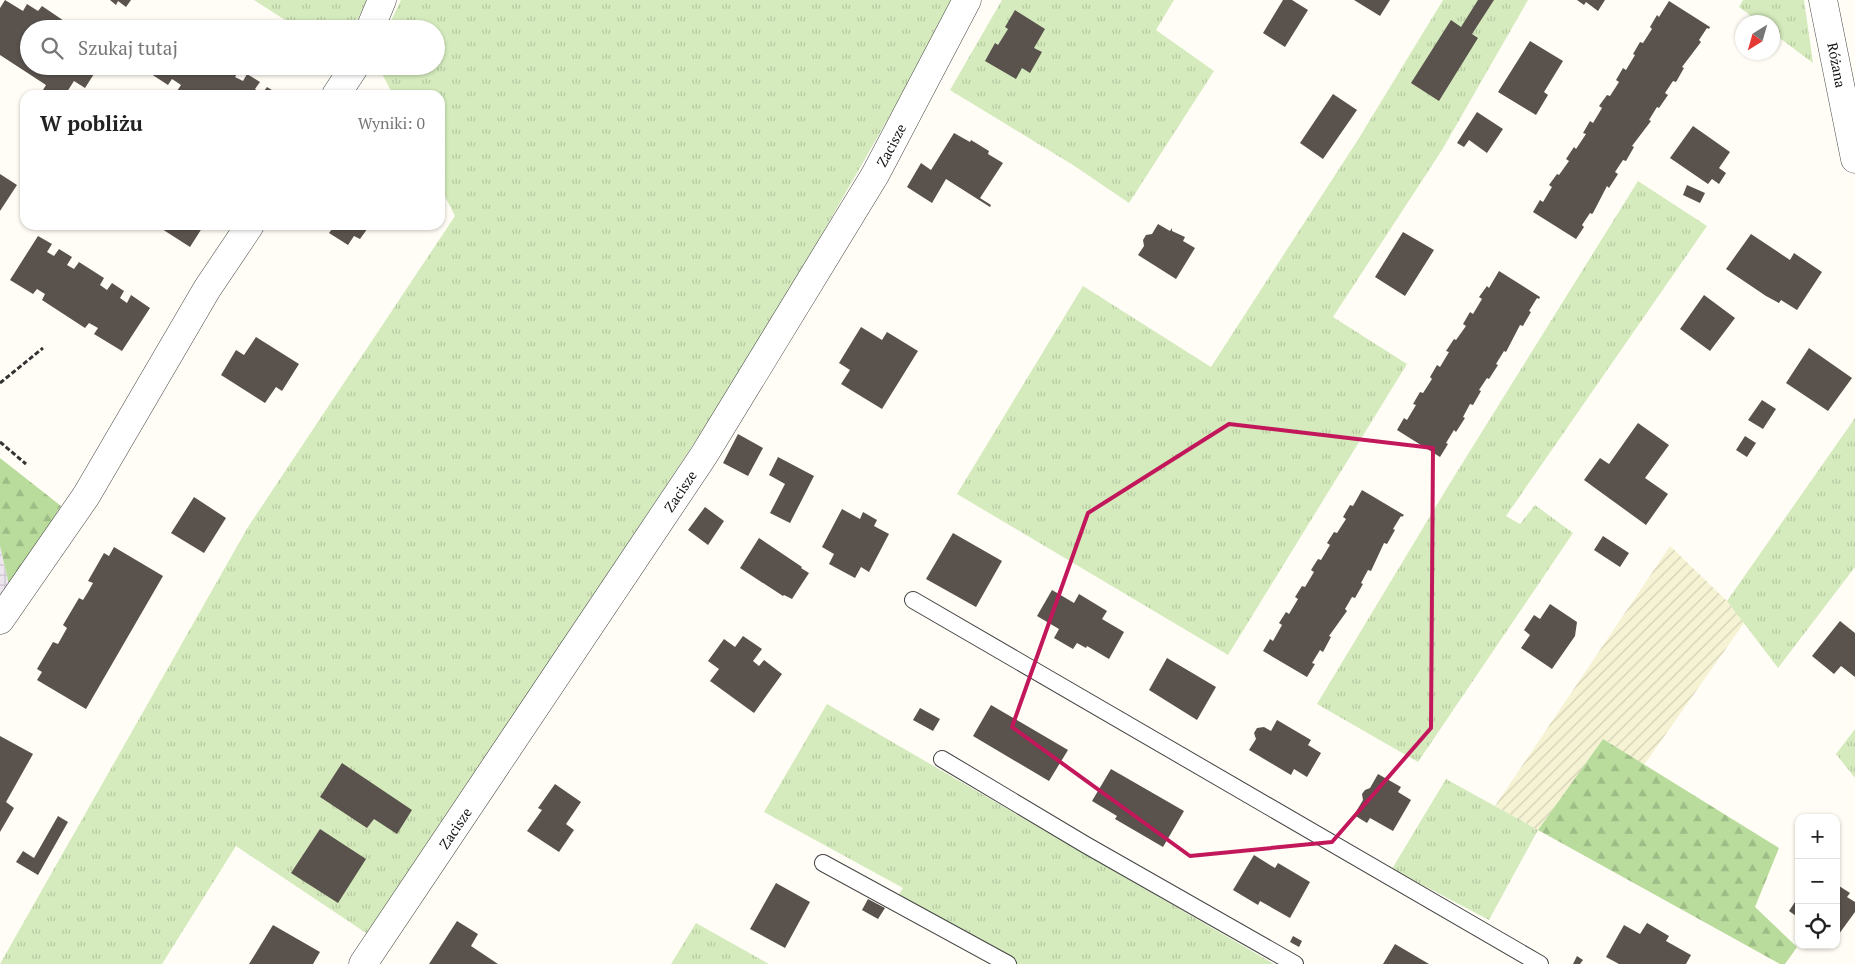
<!DOCTYPE html>
<html lang="pl">
<head>
<meta charset="utf-8">
<style>
	:root { --surface:#fff; --page:#f2f2f2; --text:#222; --muted:#767676; --line:#e0e0e0 }
	body { margin:0; font-family:"PT Serif",serif; background:var(--page); color:var(--text) }
	.controls { position:absolute; right:15px; bottom:15px; display:grid; overflow:hidden; border-radius:10px; box-shadow:0 1px 4px #0004 }
	.controls button { width:45px; height:45px; display:grid; place-items:center; padding:0; border:0; border-bottom:1px solid var(--line); background:var(--surface); color:var(--text); font:25px sans-serif }
	.compass { position:absolute; left:1735px; top:15px; width:45px; height:45px; border-radius:50%; background:var(--surface); box-shadow:0 1px 4px #0004; rotate:217deg }
	.list { margin:0; padding:0; list-style:none }
	h2 { display:flex; justify-content:space-between; align-items:center; height:65px; margin:0; padding:0 20px; font-size:21px }
	h2 small { font-size:16px; font-weight:400; color:var(--muted) }
	.icon { flex:none; width:28px; height:28px; fill:none; stroke:currentColor; stroke-width:2; stroke-linecap:round; stroke-linejoin:round }
	.map { position:relative; flex:none; width:1855px; height:964px; overflow:hidden }
	.search { position:absolute; background:var(--surface); box-shadow:0 1px 4px #0004; left:20px; top:20px; width:425px; height:55px; display:flex; align-items:center; gap:12px; box-sizing:border-box; padding:0 18px; border-radius:28px; color:var(--muted); font-size:19px }
	.panel { position:absolute; background:var(--surface); box-shadow:0 1px 4px #0004; left:20px; top:90px; width:425px; height:140px; border-radius:15px }
	.map>svg:first-child { display:block }
	.industrial { fill:url(#industrial-grid) }
	.farmland { fill:url(#farmland-furrows) }
	.grass { fill:url(#grass-tufts) }
	.forest { fill:url(#forest-firs) }
	.building { fill:#5a524d }
	.lines { fill:none; stroke-linecap:round; stroke-linejoin:round }
	.lane-casing { stroke:#444; stroke-width:18 }
	.street-casing { stroke:#444; stroke-width:29 }
	.path { stroke:#333; stroke-width:3; stroke-dasharray:5 2.5; stroke-linecap:butt }
	.lane { stroke:#fff; stroke-width:16 }
	.street { stroke:#fff; stroke-width:28 }
	.marked { fill:none; stroke:#c2185b; stroke-width:4; stroke-linejoin:round }
	.labels { text-anchor:middle; dominant-baseline:central; stroke-width:5; stroke-linejoin:round; paint-order:stroke }
	.street-label { font-size:14px; fill:#111; stroke:#fff }
</style>
</head>
<body>
<div class="map">
<svg width="1855" height="964" viewBox="0 0 1855 964">
	<defs>
		<pattern id="industrial-grid" width="8" height="8" patternUnits="userSpaceOnUse" patternTransform="scale(1.25)"><rect width="8" height="8" fill="#eee6ef"/><path d="M0 4h8M4 0v8" fill="none" stroke="#cbc4cc"/></pattern>
		<pattern id="farmland-furrows" width="10" height="10" patternUnits="userSpaceOnUse" patternTransform="scale(1.25)"><rect width="10" height="10" fill="#f6f3d4"/><path d="M-1 1l2-2M0 10L10 0M9 11l2-2" fill="none" stroke="#d2cfb5"/></pattern>
		<pattern id="grass-tufts" width="24" height="20" patternUnits="userSpaceOnUse" patternTransform="scale(1.25)"><rect width="24" height="20" fill="#d5ebbd"/><path d="M3 7l-1-3M5 7V3M7 7l1-3M15 17l-1-3M17 17v-4M19 17l1-3" fill="none" stroke="#b6c8a1"/></pattern>
		<pattern id="forest-firs" width="22" height="20" patternUnits="userSpaceOnUse" patternTransform="scale(1.25)"><rect width="22" height="20" fill="#b9dc9c"/><path d="M5 1l3.5 6h-7zM16 11l3.5 6h-7z" fill="#9ebc85"/></pattern>
	</defs>
	<rect width="100%" height="100%" fill="#fffdf5"/>
	<path class="industrial" d="M0,546L10,589L0,601Z"/>
	<path class="farmland" d="M1670,546L1727,601L1744,623L1644,765L1603,739L1538,830L1495,806Z"/>
	<path class="grass" d="M254,0H367L353,29H299Z
		M401,0H956L755,351L369,935L236,846L162,964H0L248,527L455,216L440,187V95H393L378,66H436V29H387Z
		M1002,0H1174L1156,30L1214,71L1129,203L1073,165L950,90Z
		M1443,0H1528L1442,150L1333,317L1407,364L1228,655L957,494L1083,286L1211,367L1359,138Z
		M1743,0H1804L1813,63L1773,33L1772,22H1759L1739,7Z
		M1638,181L1707,226L1506,516L1520,524L1535,505L1573,533L1418,762L1317,704L1447,488Z
		M1855,418V567L1778,668L1727,601Z
		M827,704L1274,964H989L890,909L903,888L764,812Z
		M1855,729V778L1836,754Z
		M1446,779L1538,830L1489,920L1392,869Z
		M696,923L769,964H671Z"/>
	<path class="forest" d="M0,458L61,506L10,589L0,546Z
		M1603,739L1779,848L1755,907L1797,947L1785,964H1780L1538,830Z"/>
	<path class="building" d="M5,0L23,11L27,4L38,11L42,6L73,27L71,29H29V66H99L85,88L74,81L65,95H51L43,90L46,85L0,55V8Z
		M110,0H131L126,7L118,1L116,5Z
		M1283,0H1292L1308,10L1285,47L1263,33Z
		M1354,0H1390L1380,16Z
		M1478,0H1494L1472,34L1478,38L1439,101L1411,83L1451,20L1461,27Z
		M1577,0H1605L1598,11L1586,2L1584,5Z
		M1669,1L1710,27L1709,29L1707,28L1699,40L1701,42L1682,67L1684,68L1676,82L1673,81L1665,93L1668,95L1659,108L1657,107L1649,120L1651,121L1632,146L1634,147L1626,161L1623,160L1615,172L1618,174L1609,188L1607,186L1593,213L1592,214L1590,213L1582,225L1584,227L1576,239L1533,212L1540,200L1543,202L1552,187L1549,185L1557,174L1559,175L1569,161L1566,159L1574,147L1576,149L1586,134L1583,133L1590,121L1593,123L1602,108L1599,106L1607,95L1610,96L1619,82L1616,80L1623,68L1626,70L1635,55L1633,54L1640,42L1643,43L1652,29L1650,27L1657,15L1659,17Z
		M1015,10L1045,29L1034,48L1042,52L1030,73L1022,68L1016,79L985,61L995,43L998,45L1008,29L1005,27Z
		M1530,41L1563,61L1544,92L1548,95L1536,115L1498,92Z
		M148,66H236L240,69L235,77L243,81L247,74L260,82L255,89L262,94L267,87L280,95H184L177,91L181,85L172,79L168,85L145,70Z
		M1333,94L1357,110L1323,159L1300,143Z
		M1477,112L1503,129L1487,153L1469,140L1464,147L1457,143Z
		M1693,126L1730,152L1719,168L1726,173L1719,184L1712,179L1708,184L1670,158Z
		M954,133L970,142L971,140L989,151L988,154L1003,163L980,198L991,205L990,207L946,179L932,203L907,187L921,163L931,170Z
		M0,174L17,185L0,211Z
		M1687,185L1705,193L1700,203L1683,195Z
		M1158,224L1170,231L1172,228V231L1185,237L1183,241L1195,248L1176,279L1138,255L1144,246L1143,240L1146,235L1152,234Z
		M164,225H204L190,247L162,229Z
		M335,225H370L360,239L354,236L348,245L329,233Z
		M1403,232L1434,250L1405,296L1375,277Z
		M1751,234L1790,260L1794,253L1822,272L1797,310L1781,300L1779,303L1766,296L1726,269Z
		M38,236L52,244L47,252L54,256L59,249L72,257L67,265L74,269L79,262L104,278L100,285L107,290L112,283L124,291L120,298L127,303L131,295L150,308L122,351L94,334L98,328L89,323L85,328L42,300L45,294L37,289L33,294L10,280Z
		M1499,271L1540,297L1539,299L1537,298L1529,311L1531,312L1524,324L1523,326L1520,325L1506,352L1504,351L1496,364L1498,365L1489,379L1487,378L1479,390L1481,391L1473,405L1470,404L1463,417L1465,418L1456,432L1454,430L1446,443L1448,444L1440,457L1397,430L1404,418L1407,420L1416,405L1413,404L1420,392L1423,393L1432,379L1430,377L1437,365L1440,367L1449,352L1446,351L1454,339L1456,340L1466,326L1463,324L1470,312L1473,314L1482,299L1479,297L1487,286L1489,288Z
		M1704,295L1735,318L1710,351L1680,329Z
		M861,327L882,340L887,332L918,351L882,409L841,384L850,370L839,363Z
		M256,337L299,364L282,391L276,387L265,403L221,375L236,350L244,355Z
		M1809,348L1852,378L1828,411L1786,383Z
		M1762,400L1776,409L1763,429L1748,420Z
		M1638,423L1669,445L1645,478L1668,494L1646,525L1584,480L1600,458L1609,464Z
		M738,434L763,448L748,476L723,463Z
		M1745,436L1756,443L1747,457L1736,450Z
		M778,457L814,476L790,523L770,513L785,484L769,475Z
		M1362,490L1404,515L1402,517L1401,516L1393,529L1395,530L1387,544L1384,543L1371,571L1368,570L1361,583L1363,584L1355,598L1352,597L1345,609L1347,611L1329,636L1331,637L1323,652L1320,650L1312,663L1315,664L1307,677L1263,651L1270,639L1273,641L1282,625L1279,623L1286,612L1289,614L1298,599L1295,597L1302,586L1305,587L1314,572L1311,570L1318,559L1321,560L1330,545L1327,543L1334,532L1337,533L1346,519L1343,517L1350,505L1353,506Z
		M194,497L226,518L204,553L171,533Z
		M705,507L724,521L708,545L688,530Z
		M842,509L860,519L863,512L877,520L874,526L889,534L869,572L861,567L855,578L829,564L834,554L822,547Z
		M953,533L1002,561L976,607L926,579Z
		M1603,536L1629,553L1620,567L1594,550Z
		M759,538L802,567L801,568L809,573L792,599L784,595L783,596L740,568Z
		M114,547L163,576L86,709L37,680L42,672L37,669L53,642L58,644L67,628L63,625L79,598L83,600L88,592L93,583L88,581L104,553L109,556Z
		M1052,590L1074,603L1079,594L1107,611L1102,619L1124,632L1109,659L1087,646L1086,648L1077,643L1073,649L1054,638L1059,629L1037,616Z
		M1550,604L1577,622L1575,636L1552,669L1521,648L1530,635L1524,630L1534,615L1540,619Z
		M1840,621L1855,633V677L1841,666L1834,674L1812,656Z
		M743,636L762,649L753,661L759,666L764,660L782,674L754,713L710,681L719,669L708,661L724,639L735,647Z
		M1167,658L1216,687L1197,720L1149,690Z
		M991,705L1068,750L1049,781L973,736Z
		M920,708L940,719L933,731L913,720Z
		M1277,720L1311,740L1308,745L1321,753L1307,777L1294,769L1291,775L1249,750L1256,739L1254,733L1257,728L1264,727L1271,731Z
		M0,736L33,754L6,802L14,808L0,832Z
		M342,763L412,810L397,834L374,819L367,828L320,797Z
		M1111,769L1184,811L1163,847L1115,819L1117,816L1092,801Z
		M1378,774L1401,787L1398,792L1411,800L1393,831L1370,818L1367,823L1354,815L1363,800L1362,794L1365,790L1370,788Z
		M555,784L581,802L566,824L574,830L559,852L527,831L542,810L538,808Z
		M58,816L68,822L38,875L16,862L23,851L34,858Z
		M320,829L366,859L338,903L291,873Z
		M1254,855L1275,868L1278,863L1310,882L1290,918L1260,901L1258,905L1233,890Z
		M776,883L810,902L785,948L750,929Z
		M1836,884L1850,893L1847,897L1855,902V912L1836,938Z
		M1799,896V918L1789,911Z
		M868,899L885,908L878,919L862,910Z
		M457,921L478,934L471,946L498,964H429Z
		M1647,923L1669,936L1666,941L1691,955L1686,964H1619L1606,957L1624,925L1640,934Z
		M273,925L320,952L313,964H249Z
		M1293,936L1302,941L1299,947L1290,942Z
		M1395,944L1429,964H1383Z
		M1577,956L1583,960L1580,964H1573Z"/>
	<g class="lines">
		<defs>
			<path id="lane" d="M913,600L1540,964
				M942,759L1086,845L1295,964
				M823,863L1008,964"/>
			<path id="street" d="M1823,0L1855,159
				M370,29L382,0
				M336,95L355,66
				M0,620L86,496L207,289L250,225
				M363,964L704,455L875,175L967,0"/>
		</defs>
		<use href="#lane" class="lane-casing"/>
		<use href="#street" class="street-casing"/>
		<path class="path" d="M0,383L43,348
			M0,442L26,464"/>
		<use href="#lane" class="lane"/>
		<use href="#street" class="street"/>
	</g>
	<path class="marked" d="M1229,424L1433,448L1431,728L1332,842L1190,856L1012,727L1088,513Z"/>
	<g class="labels">
		<g class="street-label">
			<text transform="translate(1837 65) rotate(79)">Różana</text>
			<text transform="translate(891 145) rotate(-62)">Zacisze</text>
			<text transform="translate(680 491) rotate(-56)">Zacisze</text>
			<text transform="translate(455 828) rotate(-56)">Zacisze</text>
		</g>
	</g>
</svg>
<div class="controls">
<button>+</button>
<button>−</button>
<button><svg class="icon" aria-label="locate" viewBox="0 0 24 24"><circle cx="12" cy="12" r="6"/><path d="M12 2v4M12 18v4M2 12h4M18 12h4"/></svg></button>
</div>
<svg class="compass" viewBox="-18 -18 36 36"><path d="M0-13l5 13h-10z" fill="#e53935"/><path d="M0 13l5-13h-10z" fill="#767676"/></svg>
<div class="search"><svg class="icon" aria-label="search" viewBox="0 0 24 24"><circle cx="10" cy="10" r="6"/><path d="M15 15l6 6"/></svg>Szukaj tutaj</div>
<section class="panel">
<h2>W pobliżu<small>Wyniki: 0</small></h2>
<ul class="list">
</ul>
</section>
</div>
</body>
</html>
